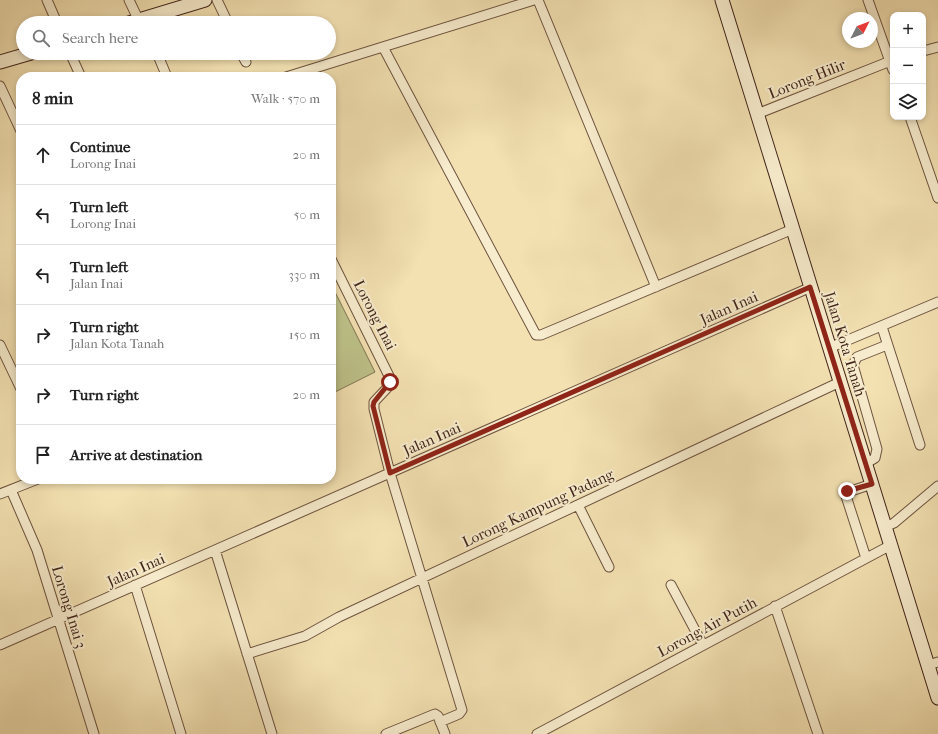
<!DOCTYPE html>
<html lang="en">
<head>
<meta charset="utf-8">
<style>
	:root { --surface:#fff; --page:#f6f6f6; --text:#222; --muted:#767676; --line:#e0e0e0 }
	body { margin:0; font-family:"IM FELL French Canon",serif; background:var(--page); color:var(--text) }
	.controls { position:absolute; right:12px; top:12px; display:grid; overflow:hidden; border-radius:8px; box-shadow:0 2px 6px #0003 }
	.controls button { width:36px; height:36px; display:grid; place-items:center; padding:0; border:0; border-bottom:1px solid var(--line); background:var(--surface); color:var(--text); font:20px sans-serif }
	.compass { position:absolute; left:842px; top:12px; width:36px; height:36px; border-radius:50%; background:var(--surface); box-shadow:0 2px 6px #0003; rotate:48deg }
	.stop { position:absolute; width:12px; height:12px; margin:-9px; border:3px solid #8f2418; border-radius:50%; background:#fff }
	.stop.end { background:#8f2418; border-color:#fff; box-shadow:0 1px 4px #0008 }
	.list { margin:0; padding:0; list-style:none }
	h2 { display:flex; justify-content:space-between; align-items:center; height:52px; margin:0; padding:0 16px; font-size:17px }
	h2 small { font-size:13px; font-weight:400; color:var(--muted) }
	.list li { display:grid; grid-template-columns:26px 1fr auto; gap:12px; align-items:center; box-sizing:border-box; height:60px; padding:0 16px; border-top:1px solid var(--line) }
	.list b { display:block; font-size:15px; white-space:nowrap }
	.list p { margin:0; font-size:13px; white-space:nowrap; color:var(--muted) }
	.list em { font-size:13px; font-style:normal; color:var(--muted) }
	.icon { flex:none; width:22px; height:22px; fill:none; stroke:currentColor; stroke-width:2; stroke-linecap:round; stroke-linejoin:round }
	.map { position:relative; flex:none; width:938px; height:734px; overflow:hidden }
	.search { position:absolute; background:var(--surface); box-shadow:0 2px 6px #0003; left:16px; top:16px; width:320px; height:44px; display:flex; align-items:center; gap:10px; box-sizing:border-box; padding:0 14px; border-radius:22px; color:var(--muted); font-size:15px }
	.panel { position:absolute; background:var(--surface); box-shadow:0 2px 6px #0003; left:16px; top:72px; width:320px; height:412px; border-radius:16px }
	.map>svg:first-child { display:block }
	.green { fill:#bec28a; stroke:#7f7352 }
	.lines { fill:none; stroke-linecap:round; stroke-linejoin:round }
	.street-casing { stroke:#6d533f; stroke-width:11 }
	.secondary-casing { stroke:#402419; stroke-width:15 }
	.street { stroke:#f7eccd; stroke-width:9 }
	.secondary { stroke:#f7eccd; stroke-width:13 }
	.route { stroke:#8f2418; stroke-width:5 }
	.labels { text-anchor:middle; dominant-baseline:central; stroke-width:4; stroke-linejoin:round; paint-order:stroke }
	.street-label { font-size:15px; fill:#402419; stroke:#f7eccd }
</style>
</head>
<body>
<div class="map">
<svg width="938" height="734" viewBox="0 0 938 734">
	<rect width="100%" height="100%" fill="#f3e1b2"/>
	<filter id="stains"><feTurbulence type="fractalNoise" baseFrequency=".005" numOctaves="4"/><feColorMatrix values="0 0 0 0 .2 0 0 0 0 .09 0 0 0 0 .02 0 0 0 .5 -.17"/></filter>
	<radialGradient id="worn" r=".72"><stop offset=".6" stop-color="#630" stop-opacity="0"/><stop offset="1" stop-color="#630" stop-opacity=".3"/></radialGradient>
	<path class="green" d="M331,284L375,372L331,394Z"/>
	<g class="lines">
		<defs>
			<path id="street" d="M47,0L57,23
				M129,0L140,23
				M217,0L228,23
				M538,0L656,287
				M868,0L893,70
				M383,47L536,335H541L793,229
				M923,51L938,47
				M70,53L81,77
				M157,53L167,77
				M241,53L246,62
				M286,77L534,0
				M0,86L21,131
				M757,114L893,60
				M910,117L938,198
				M331,259L390,378L389,386L374,402V409L390,473L462,710L459,714L440,722
				M882,327L920,445
				M0,345L21,389
				M829,348L938,302
				M865,464L875,458L877,449L853,365L857,357L887,345
				M11,490L37,550L94,734
				M0,494L38,479
				M578,505L609,567
				M885,527L894,523L938,486
				M215,550L272,734
				M866,558L845,493L872,484
				M135,585L181,734
				M671,585L703,645
				M775,606L818,734
				M0,645L811,287
				M247,654L305,636L339,617L840,382
				M928,665L938,662
				M386,734L435,714L438,716L445,734
				M537,734L891,545"/>
			<path id="secondary" d="M722,0L938,698
				M129,23L205,0
				M0,62L31,53"/>
		</defs>
		<use href="#street" class="street-casing"/>
		<use href="#secondary" class="secondary-casing"/>
		<use href="#street" class="street"/>
		<use href="#secondary" class="secondary"/>
	</g>
	<g class="lines">
		<path class="route" d="M390,382L374,402L373,406L390,473L810,287L872,484L847,491"/>
	</g>
	<g class="labels">
		<g class="street-label">
			<text transform="translate(807 79) rotate(-22)">Lorong Hilir</text>
			<text transform="translate(729 308) rotate(-24)">Jalan Inai</text>
			<text transform="translate(375 315) rotate(63)">Lorong Inai</text>
			<text transform="translate(845 344) rotate(73)">Jalan Kota Tanah</text>
			<text transform="translate(432 439) rotate(-24)">Jalan Inai</text>
			<text transform="translate(538 508) rotate(-25)">Lorong Kampung Padang</text>
			<text transform="translate(136 570) rotate(-24)">Jalan Inai</text>
			<text transform="translate(69 607) rotate(73)">Lorong Inai 3</text>
			<text transform="translate(707 627) rotate(-28)">Lorong Air Putih</text>
		</g>
	</g>
	<rect width="100%" height="100%" filter="url(#stains)"/>
	<rect width="100%" height="100%" fill="url(#worn)"/>
</svg>
<div class="controls">
<button>+</button>
<button>−</button>
<button><svg class="icon" aria-label="layers" viewBox="0 0 24 24"><path d="M12 4l9 5-9 5-9-5zM3 14l9 5 9-5"/></svg></button>
</div>
<svg class="compass" viewBox="-18 -18 36 36"><path d="M0-13l5 13h-10z" fill="#e53935"/><path d="M0 13l5-13h-10z" fill="#767676"/></svg>
<div class="stop" style="left:390px;top:382px"></div>
<div class="stop end" style="left:847px;top:491px"></div>
<div class="search"><svg class="icon" aria-label="search" viewBox="0 0 24 24"><circle cx="10" cy="10" r="6"/><path d="M15 15l6 6"/></svg>Search here</div>
<section class="panel">
<h2>8 min<small>Walk · 570 m</small></h2>
<ul class="list">
<li><svg class="icon" aria-label="ahead" viewBox="0 0 24 24"><path d="M12 20V5M6 11l6-6 6 6"/></svg><div><b>Continue</b><p>Lorong Inai</p></div><em>20 m</em></li>
<li><svg class="icon" aria-label="left" viewBox="0 0 24 24"><path d="M17 20v-9H6M10 6l-5 5 5 5"/></svg><div><b>Turn left</b><p>Lorong Inai</p></div><em>50 m</em></li>
<li><svg class="icon" aria-label="left" viewBox="0 0 24 24"><path d="M17 20v-9H6M10 6l-5 5 5 5"/></svg><div><b>Turn left</b><p>Jalan Inai</p></div><em>330 m</em></li>
<li><svg class="icon" aria-label="right" viewBox="0 0 24 24"><path d="M7 20v-9h11M14 6l5 5-5 5"/></svg><div><b>Turn right</b><p>Jalan Kota Tanah</p></div><em>150 m</em></li>
<li><svg class="icon" aria-label="right" viewBox="0 0 24 24"><path d="M7 20v-9h11M14 6l5 5-5 5"/></svg><div><b>Turn right</b></div><em>20 m</em></li>
<li><svg class="icon" aria-label="arrive" viewBox="0 0 24 24"><path d="M6 21V4h12l-3 4 3 4H6"/></svg><div><b>Arrive at destination</b></div></li>
</ul>
</section>
</div>
</body>
</html>
